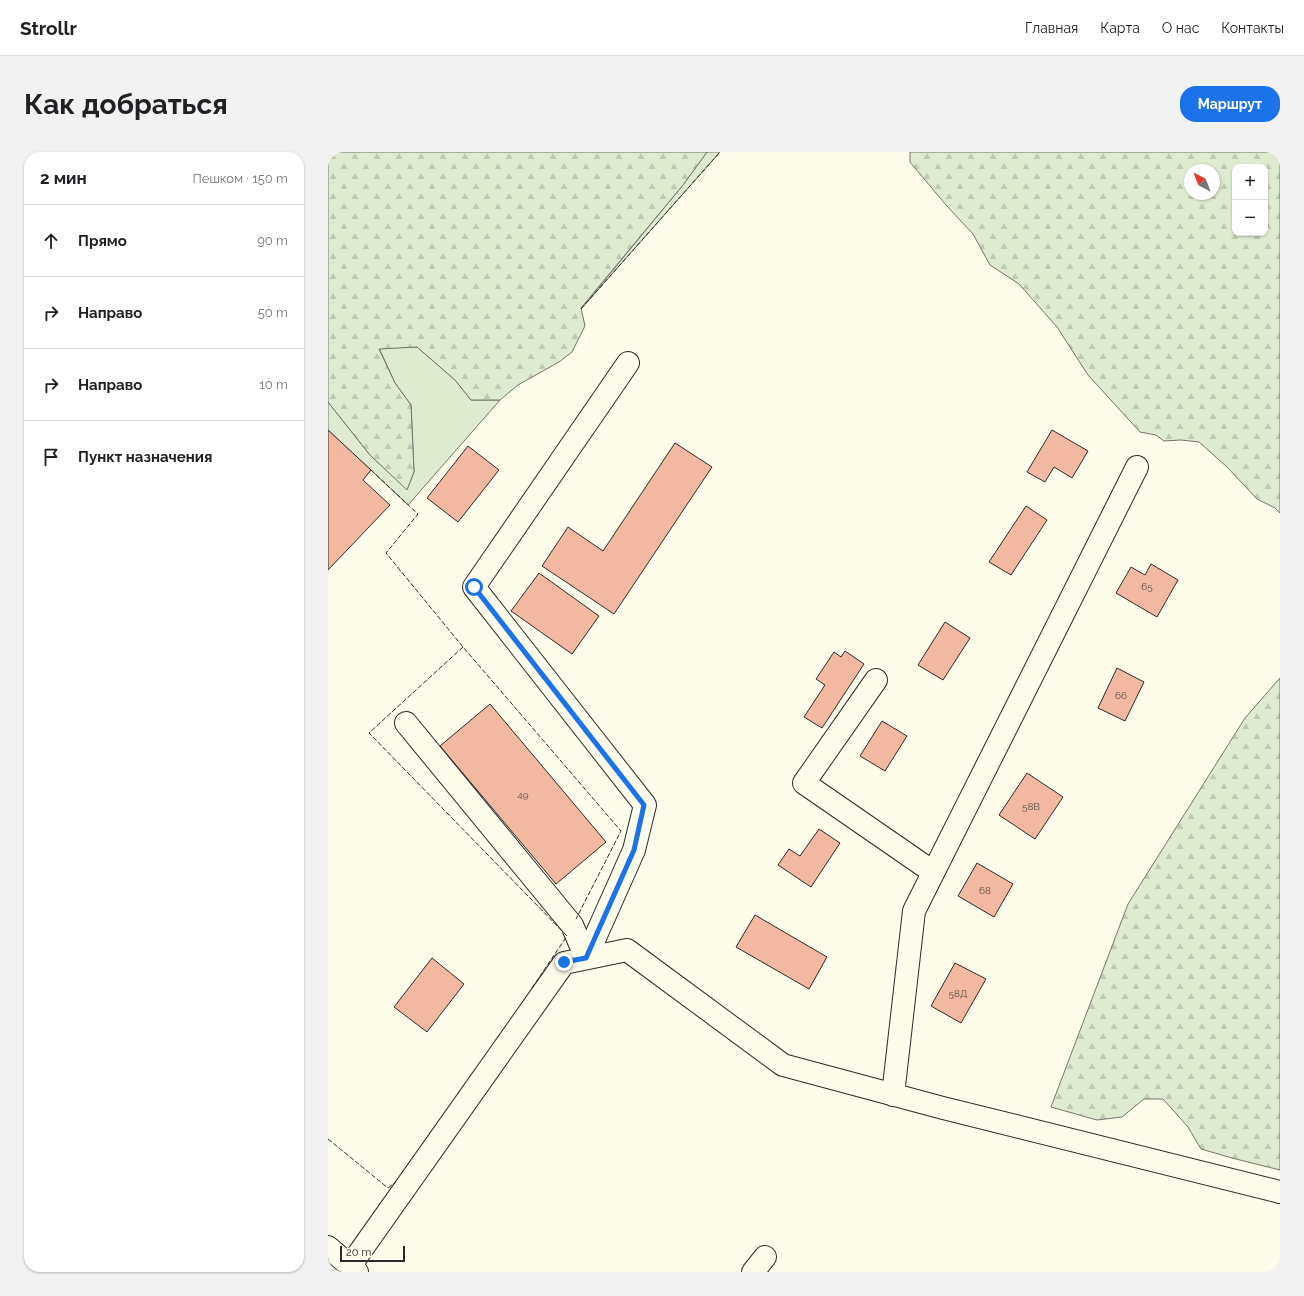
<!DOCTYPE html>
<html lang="ru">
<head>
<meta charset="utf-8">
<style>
	:root { --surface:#fff; --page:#f2f2f2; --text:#202124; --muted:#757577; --line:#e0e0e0; --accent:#1a73e8 }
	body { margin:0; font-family:Raleway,sans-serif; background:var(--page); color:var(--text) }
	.controls { position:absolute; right:12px; top:12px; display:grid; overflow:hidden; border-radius:8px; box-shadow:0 1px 3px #0004 }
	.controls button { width:36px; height:36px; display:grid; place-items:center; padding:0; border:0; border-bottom:1px solid var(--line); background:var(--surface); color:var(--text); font:20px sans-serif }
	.compass { position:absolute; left:856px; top:12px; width:36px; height:36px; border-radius:50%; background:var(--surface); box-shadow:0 1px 3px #0004; rotate:318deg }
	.scale { position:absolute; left:12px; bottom:10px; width:65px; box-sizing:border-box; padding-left:4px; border:2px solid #2b2b2b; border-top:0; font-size:11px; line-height:14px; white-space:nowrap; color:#2b2b2b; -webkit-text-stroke:3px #fdfbea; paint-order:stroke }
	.stop { position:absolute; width:12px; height:12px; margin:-9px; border:3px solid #1a73e8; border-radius:50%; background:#fff }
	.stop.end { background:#1a73e8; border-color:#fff; box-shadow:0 1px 4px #0008 }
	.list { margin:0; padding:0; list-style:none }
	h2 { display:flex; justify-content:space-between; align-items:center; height:52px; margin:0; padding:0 16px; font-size:17px }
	h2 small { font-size:13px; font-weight:400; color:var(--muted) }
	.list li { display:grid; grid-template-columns:26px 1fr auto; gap:12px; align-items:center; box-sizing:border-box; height:72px; padding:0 16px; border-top:1px solid var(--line) }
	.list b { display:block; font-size:15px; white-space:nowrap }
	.list em { font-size:13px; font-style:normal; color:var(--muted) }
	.icon { flex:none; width:22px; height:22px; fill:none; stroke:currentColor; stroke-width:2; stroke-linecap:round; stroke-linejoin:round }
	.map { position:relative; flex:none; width:952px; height:1120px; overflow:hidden; border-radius:16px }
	header { display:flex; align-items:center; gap:24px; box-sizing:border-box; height:56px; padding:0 20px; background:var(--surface); border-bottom:1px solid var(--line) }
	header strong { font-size:19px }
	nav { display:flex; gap:22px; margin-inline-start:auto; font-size:14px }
	.intro { display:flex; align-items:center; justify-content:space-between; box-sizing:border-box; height:96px; padding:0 24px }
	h1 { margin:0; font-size:28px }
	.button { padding:10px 18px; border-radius:16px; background:var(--accent); color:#fff; font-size:14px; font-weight:700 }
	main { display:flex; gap:24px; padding:0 24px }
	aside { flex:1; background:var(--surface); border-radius:16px; box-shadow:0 1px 3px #0004 }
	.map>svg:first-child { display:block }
	.grass { fill:#deebd1; stroke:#74746e }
	.forest { fill:url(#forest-firs); stroke:#74746e; fill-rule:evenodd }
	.building { fill:#f2b8a0; stroke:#2b2b2b }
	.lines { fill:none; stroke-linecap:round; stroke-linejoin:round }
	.minor-casing { stroke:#2b2b2b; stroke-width:24 }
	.major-casing { stroke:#2b2b2b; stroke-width:24 }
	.minor { stroke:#fdfbea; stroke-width:22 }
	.major { stroke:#fdfbea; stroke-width:22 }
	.fence { stroke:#2b2b2b; stroke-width:1; stroke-dasharray:5 2; stroke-linecap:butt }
	.route { stroke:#1a73e8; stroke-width:5 }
	.labels { text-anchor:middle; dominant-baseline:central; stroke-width:3; stroke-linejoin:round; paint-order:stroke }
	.number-label { font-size:10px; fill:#5d4e48 }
</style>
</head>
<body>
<header>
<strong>Strollr</strong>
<nav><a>Главная</a><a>Карта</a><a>О нас</a><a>Контакты</a></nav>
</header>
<div class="intro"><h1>Как добраться</h1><a class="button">Маршрут</a></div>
<main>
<aside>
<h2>2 мин<small>Пешком · 150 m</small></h2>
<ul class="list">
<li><svg class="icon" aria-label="ahead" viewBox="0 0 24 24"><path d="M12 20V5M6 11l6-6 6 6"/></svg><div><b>Прямо</b></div><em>90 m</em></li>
<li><svg class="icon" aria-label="right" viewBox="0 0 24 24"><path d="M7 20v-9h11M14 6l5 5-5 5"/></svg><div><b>Направо</b></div><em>50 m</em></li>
<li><svg class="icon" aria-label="right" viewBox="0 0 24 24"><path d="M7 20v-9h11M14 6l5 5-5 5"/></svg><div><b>Направо</b></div><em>10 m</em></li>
<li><svg class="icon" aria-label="arrive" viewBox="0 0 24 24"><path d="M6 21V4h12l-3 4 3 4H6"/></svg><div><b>Пункт назначения</b></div></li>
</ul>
</aside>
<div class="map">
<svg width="952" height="1120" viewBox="0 0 952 1120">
	<defs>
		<pattern id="forest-firs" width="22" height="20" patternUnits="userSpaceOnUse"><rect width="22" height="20" fill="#deebd1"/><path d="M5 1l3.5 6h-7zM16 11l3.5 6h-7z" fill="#bfcab4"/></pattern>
	</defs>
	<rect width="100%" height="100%" fill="#fdfbea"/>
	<path class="grass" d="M379,0H392L253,157L355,33Z
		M89,195L127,228L143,248H172L80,353L0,278V250L42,303L79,337L86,320L83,253L67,231L51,196Z"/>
	<path class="forest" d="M0,0H379L355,33L253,156L257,174L244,200L231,210L190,233L172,248H143L127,228L89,195L51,197L67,231L83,253L86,320L79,338L42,303L0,250Z
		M582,0H952V361L947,356L929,347L899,315L871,290L853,288L836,289L828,283L812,280L760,223L729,175L691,132L662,113L645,82L618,53L582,10ZM907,15H937V81H907ZM862,18H886V42H862Z
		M952,526V1018L904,1006L873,997L860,975L835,947H816L794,965L769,968L723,955L800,752L917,566Z"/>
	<path class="building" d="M0,278L43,318L35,328L62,353L0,418Z
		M724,278L760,299L744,326L726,315L717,330L699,320Z
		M347,291L384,315L286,462L214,414L240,375L275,399Z
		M140,294L171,318L130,370L99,346Z
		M698,354L719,368L683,423L661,410Z
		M823,412L850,428L829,465L788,441L803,415L817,423Z
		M211,421L271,464L244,502L183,459Z
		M617,470L642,486L615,528L590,513Z
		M517,499L536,512L494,576L476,565L497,533L488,527L506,500L513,505Z
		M789,516L816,530L797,569L770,556Z
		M162,552L278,690L228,732L112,594Z
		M554,569L579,584L557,619L532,604Z
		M699,621L735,645L707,687L671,663Z
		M491,677L512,691L483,735L450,713L461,697L472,704Z
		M649,711L685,732L666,765L630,744Z
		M427,763L499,805L481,837L408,795Z
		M104,806L136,832L99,880L66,855Z
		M627,811L658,827L633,871L603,854Z"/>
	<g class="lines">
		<defs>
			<path id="minor" d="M548,528L476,631L605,720
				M78,571L244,773L258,806
				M258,806L306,698L317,653L146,435L300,211
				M565,943L586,759L809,315
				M22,1114L236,811L299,798L455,913L615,956L952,1040
				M425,1120L437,1105"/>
			<path id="major" d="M0,1095L29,1120"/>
		</defs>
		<use href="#minor" class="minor-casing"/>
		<use href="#major" class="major-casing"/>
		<use href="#minor" class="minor"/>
		<use href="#major" class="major"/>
		<path class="fence" d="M253,157L392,0
			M43,318L90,362L58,401L135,495L293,679L248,767
			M135,495L41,581L239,784L202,839
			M0,987L60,1036L68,1030"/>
	</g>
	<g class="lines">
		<path class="route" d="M146,435L316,653L306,698L258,806L236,810"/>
	</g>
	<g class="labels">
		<g class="number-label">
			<text x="819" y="434">65</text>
			<text x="793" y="543">66</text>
			<text x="195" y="642">49</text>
			<text x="703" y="654">58В</text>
			<text x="657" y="738">68</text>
			<text x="630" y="841">58Д</text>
		</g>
	</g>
</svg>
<div class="controls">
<button>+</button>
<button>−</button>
</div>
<svg class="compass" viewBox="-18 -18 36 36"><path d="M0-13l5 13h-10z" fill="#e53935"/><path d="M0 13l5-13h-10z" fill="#757577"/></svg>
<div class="scale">20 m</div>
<div class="stop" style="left:146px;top:435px"></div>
<div class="stop end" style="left:236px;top:810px"></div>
</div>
</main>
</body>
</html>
